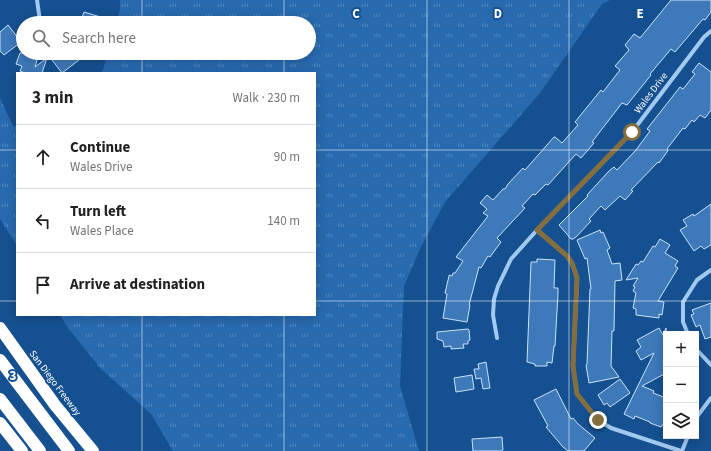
<!DOCTYPE html>
<html lang="en">
<head>
<meta charset="utf-8">
<style>
	:root { --surface:#fff; --page:#f6f6f6; --text:#222; --muted:#767676; --line:#e0e0e0 }
	body { margin:0; font-family:"Source Sans 3",sans-serif; background:var(--page); color:var(--text) }
	.controls { position:absolute; right:12px; bottom:12px; display:grid; overflow:hidden; border-radius:0px; box-shadow:0 2px 10px #0003 }
	.controls button { width:36px; height:36px; display:grid; place-items:center; padding:0; border:0; border-bottom:1px solid var(--line); background:var(--surface); color:var(--text); font:20px sans-serif }
	.stop { position:absolute; width:12px; height:12px; margin:-9px; border:3px solid #856e3e; border-radius:50%; background:#fff }
	.stop.end { background:#856e3e; border-color:#fff; box-shadow:0 1px 4px #0008 }
	.list { margin:0; padding:0; list-style:none }
	h2 { display:flex; justify-content:space-between; align-items:center; height:52px; margin:0; padding:0 16px; font-size:17px }
	h2 small { font-size:13px; font-weight:400; color:var(--muted) }
	.list li { display:grid; grid-template-columns:26px 1fr auto; gap:12px; align-items:center; box-sizing:border-box; height:64px; padding:0 16px; border-top:1px solid var(--line) }
	.list b { display:block; font-size:15px; white-space:nowrap }
	.list p { margin:0; font-size:13px; white-space:nowrap; color:var(--muted) }
	.list em { font-size:13px; font-style:normal; color:var(--muted) }
	.icon { flex:none; width:22px; height:22px; fill:none; stroke:currentColor; stroke-width:2; stroke-linecap:round; stroke-linejoin:round }
	.map { position:relative; flex:none; width:711px; height:451px; overflow:hidden }
	.search { position:absolute; background:var(--surface); box-shadow:0 2px 10px #0003; left:16px; top:16px; width:300px; height:44px; display:flex; align-items:center; gap:10px; box-sizing:border-box; padding:0 14px; border-radius:22px; color:var(--muted); font-size:15px }
	.panel { position:absolute; background:var(--surface); box-shadow:0 2px 10px #0003; left:16px; top:72px; width:300px; height:244px; border-radius:0px }
	.map>svg:first-child { display:block }
	.grass { fill:url(#grass-tufts) }
	.building { fill:#3e79b9; stroke:#c9e2fc }
	.lines { fill:none; stroke-linecap:round; stroke-linejoin:round }
	.minor { stroke:#a2c9f0; stroke-width:4 }
	.motorway { stroke:#fff; stroke-width:12 }
	.route { stroke:#856e3e; stroke-width:5 }
	.grid { fill:none; stroke:#fff; stroke-width:1; stroke-opacity:0.55 }
	.labels { text-anchor:middle; dominant-baseline:central; stroke-width:4; stroke-linejoin:round; paint-order:stroke }
	.street-label { font-size:10px; fill:#fff; stroke:#155090 }
	.grid-label { font-size:13px; text-anchor:middle; font-weight:bold; fill:#fff; stroke:#155090; stroke-width:4; stroke-linejoin:round; paint-order:stroke }
</style>
</head>
<body>
<div class="map">
<svg width="711" height="451" viewBox="0 0 711 451">
	<defs>
		<pattern id="grass-tufts" width="24" height="20" patternUnits="userSpaceOnUse"><rect width="24" height="20" fill="#286aaf"/><path d="M3 7l-1-3M5 7V3M7 7l1-3M15 17l-1-3M17 17v-4M19 17l1-3" fill="none" stroke="#5388bf"/></pattern>
	</defs>
	<rect width="100%" height="100%" fill="#155090"/>
	<path class="grass" d="M120,0H610L602,4L540,93L445,202L420,249L404,286L400,386L419,451H173L151,414L101,369L68,328L60,315H315V73H100L103,70L108,53H309V23H116L120,10Z
		M0,98L13,126H17V246L0,219Z"/>
	<path class="building" d="M671,0H711V12L705,20L703,19L675,52L671,49L650,74L651,75L627,105L622,103L592,142L594,143L581,158L576,154L548,185L546,184L535,195L533,194L522,206L525,208L497,238L501,242L490,257L488,256L481,268L479,267L469,305H470L467,322L443,318L447,294L445,293L449,276V275L452,276L453,273H455L463,261L456,257L488,216L483,213L487,209L480,203L487,195L493,200L503,189H505L508,184L523,168L525,170L554,137H555L562,143L578,125L575,122L579,117L601,90L603,92L620,70L615,66L629,50L625,45L634,34L640,38Z
		M84,12L114,21V23H80Z
		M8,25L21,42L4,55L0,51V32Z
		M20,53H39L35,67L47,58L42,73H25L20,71L22,66L16,64Z
		M53,53H73L79,60L62,73L49,56Z
		M699,63L711,72V110L705,118L700,115L694,122L692,120L685,129L683,128L667,149L668,150L667,152L659,163L658,162L631,190L633,191L625,200L620,196L605,210L601,206L589,219L591,221L576,237L573,239H571L559,225L588,196L587,195L609,171L614,167L617,170L636,150L650,131L647,129L680,87L683,89L695,74L692,72Z
		M711,204V245L704,249L701,246L694,251L680,230L687,226L683,220L693,214L694,216Z
		M600,230L601,233L603,232L610,248L607,250L612,264L620,263L622,280L615,281L614,331H612L611,366L619,377L589,383L586,365L587,364L590,289H591L587,258L585,259L577,240Z
		M660,239L670,245L665,253L678,261L675,266L678,268L658,301L664,302L662,315L659,314V318L636,315V309L633,308L636,293L633,291L635,287L633,286L638,278L626,280L636,264L638,265L641,261L643,262L653,246L655,247Z
		M537,259L555,260L554,288H558V294L555,346H554L552,363L547,362V366H535V364L527,362L531,262H537Z
		M711,303V337L705,339L700,325L696,327L691,315L694,314L692,310Z
		M659,328L663,335L666,328V373L642,386L654,391L653,393L666,398V426L662,425L661,427L650,423V422L635,416L634,419L624,414L654,353L641,360L636,351L641,347L637,340Z
		M468,329L469,330L470,340L468,341V344H463L464,348L451,349V346L444,347L443,341L437,339V332Z
		M486,362L490,388L483,389L481,378L476,379L474,369H479L478,364Z
		M472,375L474,389L456,392L454,378Z
		M620,379L630,393L610,407L607,403L604,405L598,395Z
		M556,389L571,419L573,418L578,424L595,438L584,451H568L563,447L546,427L548,426L534,400Z
		M502,437L503,450L501,451H473L472,439Z"/>
	<g class="lines">
		<path class="minor" d="M37,0L40,21
			M537,230L567,256L572,263L577,278L573,366L577,394L598,420L611,428L681,451
			M688,334L683,322V302L697,280L711,270
			M497,338L493,315L494,299L498,286L511,259L537,230L632,132L704,37L711,31
			M696,349L711,365
			M696,418L711,398
			M682,451L688,436"/>
		<path class="motorway" d="M0,328L55,405L93,451
			M0,360L69,451
			M0,399L40,451
			M0,423L22,451"/>
	</g>
	<g class="lines">
		<path class="route" d="M598,420L577,394L573,366L577,278L572,263L567,256L537,230L632,132"/>
	</g>
	<path class="grid" d="M142,0V23M284,0V23M427,0V451M569,0V451M142,53V73M284,53V73M0,150H17M315,150H711M0,301H17M315,301H711M142,315V451M284,315V451"/>
	<g class="labels">
		<g class="street-label">
			<text transform="translate(651 93) rotate(-53)">Wales Drive</text>
			<text transform="translate(55 383) rotate(53)">San Diego Freeway</text>
		</g>
	</g>
	<g class="grid-label">
		<text x="356" y="18">C</text>
		<text x="498" y="18">D</text>
		<text x="640" y="18">E</text>
		<text x="13" y="380">3</text>
	</g>
</svg>
<div class="controls">
<button>+</button>
<button>−</button>
<button><svg class="icon" aria-label="layers" viewBox="0 0 24 24"><path d="M12 4l9 5-9 5-9-5zM3 14l9 5 9-5"/></svg></button>
</div>
<div class="stop" style="left:632px;top:132px"></div>
<div class="stop end" style="left:598px;top:420px"></div>
<div class="search"><svg class="icon" aria-label="search" viewBox="0 0 24 24"><circle cx="10" cy="10" r="6"/><path d="M15 15l6 6"/></svg>Search here</div>
<section class="panel">
<h2>3 min<small>Walk · 230 m</small></h2>
<ul class="list">
<li><svg class="icon" aria-label="ahead" viewBox="0 0 24 24"><path d="M12 20V5M6 11l6-6 6 6"/></svg><div><b>Continue</b><p>Wales Drive</p></div><em>90 m</em></li>
<li><svg class="icon" aria-label="left" viewBox="0 0 24 24"><path d="M17 20v-9H6M10 6l-5 5 5 5"/></svg><div><b>Turn left</b><p>Wales Place</p></div><em>140 m</em></li>
<li><svg class="icon" aria-label="arrive" viewBox="0 0 24 24"><path d="M6 21V4h12l-3 4 3 4H6"/></svg><div><b>Arrive at destination</b></div></li>
</ul>
</section>
</div>
</body>
</html>
